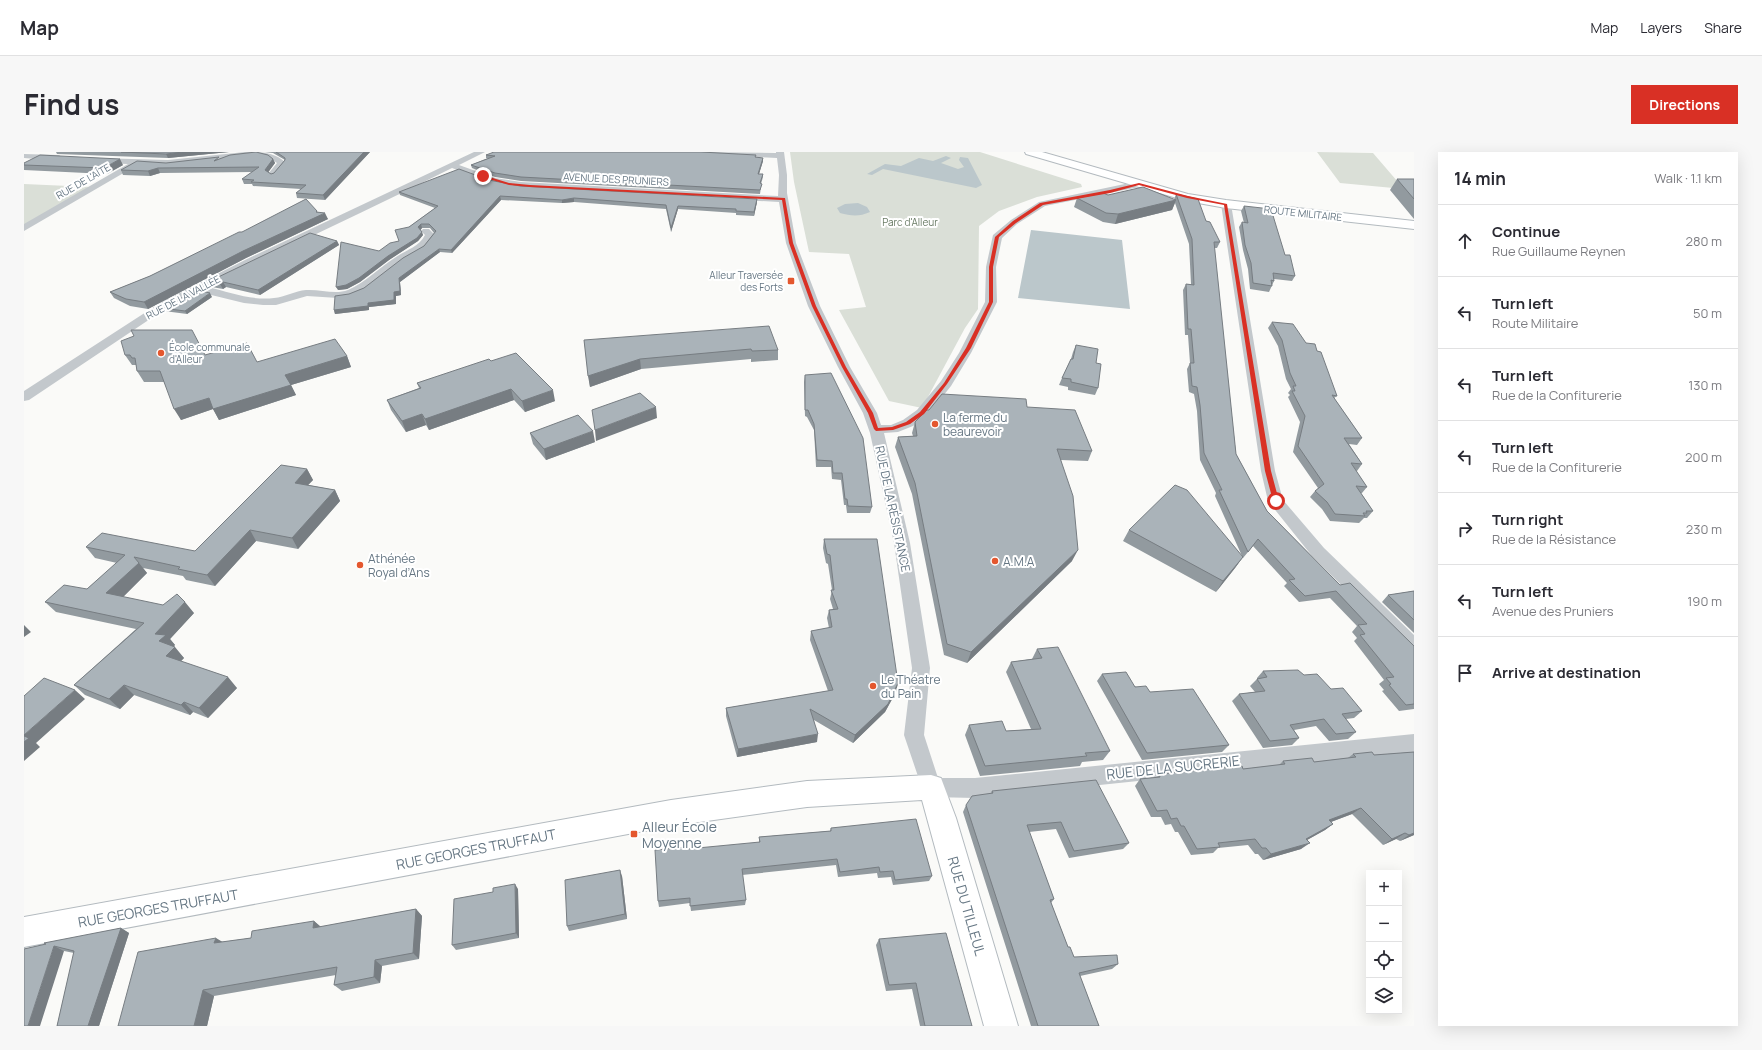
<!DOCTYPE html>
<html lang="en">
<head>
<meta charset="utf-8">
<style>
	:root { --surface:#fff; --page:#f7f7f7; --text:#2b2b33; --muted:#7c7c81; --line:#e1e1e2; --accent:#d93025 }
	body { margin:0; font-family:Manrope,sans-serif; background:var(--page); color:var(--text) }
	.controls { position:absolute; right:12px; bottom:12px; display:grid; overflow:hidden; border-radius:0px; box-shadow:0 4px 16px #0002 }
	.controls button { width:36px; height:36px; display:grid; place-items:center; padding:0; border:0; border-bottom:1px solid var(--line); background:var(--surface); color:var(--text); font:20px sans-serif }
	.stop { position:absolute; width:12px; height:12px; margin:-9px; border:3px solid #d93025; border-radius:50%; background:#fff }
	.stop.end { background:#d93025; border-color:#fff; box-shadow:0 1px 4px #0008 }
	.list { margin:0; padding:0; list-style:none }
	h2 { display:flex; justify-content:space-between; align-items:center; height:52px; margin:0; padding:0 16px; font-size:17px }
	h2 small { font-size:13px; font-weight:400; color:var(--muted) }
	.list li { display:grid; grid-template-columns:26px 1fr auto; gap:12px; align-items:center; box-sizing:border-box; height:72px; padding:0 16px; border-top:1px solid var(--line) }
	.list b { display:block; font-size:15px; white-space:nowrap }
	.list p { margin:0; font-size:13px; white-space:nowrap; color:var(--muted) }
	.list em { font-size:13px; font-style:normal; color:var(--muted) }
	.icon { flex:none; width:22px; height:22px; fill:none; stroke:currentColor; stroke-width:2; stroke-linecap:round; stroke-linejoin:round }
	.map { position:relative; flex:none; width:1390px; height:874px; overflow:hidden; border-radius:0px }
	header { display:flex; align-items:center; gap:24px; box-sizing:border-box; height:56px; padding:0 20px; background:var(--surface); border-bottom:1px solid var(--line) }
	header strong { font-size:19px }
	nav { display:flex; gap:22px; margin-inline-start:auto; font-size:14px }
	.intro { display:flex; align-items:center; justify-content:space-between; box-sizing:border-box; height:96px; padding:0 24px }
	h1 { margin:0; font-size:28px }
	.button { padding:10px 18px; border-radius:0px; background:var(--accent); color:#fff; font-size:14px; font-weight:700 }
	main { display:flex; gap:24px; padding:0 24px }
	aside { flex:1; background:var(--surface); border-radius:0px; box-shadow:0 4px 16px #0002 }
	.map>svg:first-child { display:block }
	.green { fill:#dadfd7 }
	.water { fill:#bbc7cb }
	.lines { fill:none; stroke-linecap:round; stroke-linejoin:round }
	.secondary-casing { stroke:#b3babf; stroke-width:2 }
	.street { fill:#c3c8cc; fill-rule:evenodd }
	.secondary { fill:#fff; fill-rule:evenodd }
	.wall { fill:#929a9f }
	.shaded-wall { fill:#777d82 }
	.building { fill:#aab3b9; stroke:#777d82 }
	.route { fill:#d93025 }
	.poi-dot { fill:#e4572e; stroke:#fff; stroke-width:1.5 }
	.labels { text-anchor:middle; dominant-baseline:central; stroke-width:4; stroke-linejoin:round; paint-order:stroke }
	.far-street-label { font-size:10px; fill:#657683; stroke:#fff }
	.far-park-label { font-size:10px; fill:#687a64; stroke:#fff }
	.far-poi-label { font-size:10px; fill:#657683; stroke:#fff; text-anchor:end }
	.poi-label { font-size:12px; fill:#657683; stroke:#fff; text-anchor:start }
	.street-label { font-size:12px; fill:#657683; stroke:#fff }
	.near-street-label { font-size:14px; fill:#657683; stroke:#fff }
	.near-poi-label { font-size:14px; fill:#657683; stroke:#fff; text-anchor:start }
</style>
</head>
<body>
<header>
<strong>Map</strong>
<nav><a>Map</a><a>Layers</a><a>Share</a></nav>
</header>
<div class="intro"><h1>Find us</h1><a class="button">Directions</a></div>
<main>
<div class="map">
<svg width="1390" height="874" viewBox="0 0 1390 874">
	<rect width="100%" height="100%" fill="#fafaf8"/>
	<path class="green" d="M766,0H956L1057,32L1058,35L1013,45L975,59L955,74L954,157L941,176L898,256L865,249L815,158L842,155L825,102L785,100L770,30Z
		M1293,0L1349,1L1380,37L1316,31Z
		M0,32L67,35L0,75Z"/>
	<path class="water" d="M922,4L927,6L917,11L934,17L940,15L935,8L936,5L944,6L958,33L952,36L859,17L848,23L843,22L861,12L877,14L895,6L909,9Z
		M834,51L843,55L846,60C835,65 827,64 816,61L813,56L821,52Z
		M1007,78L1098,88L1106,157L994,146Z"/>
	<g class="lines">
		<defs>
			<path id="secondary" d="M1001,0H1018L1164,42L1202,48L1390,69V77L1202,56L1163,49L1002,2Z
				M907,623L917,626L932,666L994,874H960L898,648L783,655L647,674L0,795V765L647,648L783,629Z"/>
		</defs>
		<use href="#secondary" class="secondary-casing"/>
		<path class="street" d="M221,0C236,0 251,0 262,11L251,24L248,25L244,22L253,11L246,6L234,3L144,14L115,12L0,79V72L104,12L75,11L71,8L72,6L144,8Z
			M450,0H461L435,13L471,26L497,30L754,44L755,23L753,6L678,2L674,0L752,1V0H760L763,23V41L772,91L796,154L826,215L853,261L857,273H867L879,268L893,258L917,229L935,201L961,150L962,115L969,83L987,68L1015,50L1115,29L1118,30L1119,32L1115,35L1021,54L993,72L978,86L972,115L973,150L947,201L927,234L903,264L889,274L874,280L860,281L886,391L906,516L900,583L914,626H951L1390,582V600L951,646L907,645L900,642L880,583L888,516L870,391L846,281L839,261L814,215L784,154L762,91L755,50L497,36L466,30L428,16C347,57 264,94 184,135C205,140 228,149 250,146C261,145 271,139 282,138C296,137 311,143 324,138C342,130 356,115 372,105C382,98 395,95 401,83L397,79L399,77H405L411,83L400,97L379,109L341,138L326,145L314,146L283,144L252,153H239L220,151L175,140L144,155L5,248L0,249V239L136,151L223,107Z
			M0,2L35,3L39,6L35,9L0,6Z
			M1202,49L1207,52L1251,319L1259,348L1300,396L1390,483V501L1384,499L1288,404L1244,349L1237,319L1197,52Z"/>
		<use href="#secondary" class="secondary"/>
	</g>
	<path class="wall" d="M32,0H205L144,6L33,2Z
		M240,0H346L301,48L273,46L272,41L277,37L229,34L228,32H220L218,27L229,20L136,21L126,24L99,23L97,18L142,11L196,7H249L251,11L244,20L247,22L250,21L261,8L249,1Z
		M678,0L739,6V9L735,22H739V25L737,32V35L736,42L497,29L471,25L448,16L447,13L464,6H462V3Z
		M0,11L99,13L83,22L0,18Z
		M1373,27H1390V67L1366,38Z
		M465,28L496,34L733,50L730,64L712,63V61L654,57L647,80L642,57L550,50L538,51L477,48L428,101L416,100L376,130L377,143L372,144V152L345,155V158L311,162L310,158L325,142L340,136L400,94L410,81L406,76H398L396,78L399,83L394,89L365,108L336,130L323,137L314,138L355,99L375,89L385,75L411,56L376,43L375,40Z
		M1152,42L1182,69L1196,90L1193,96H1190L1212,302L1243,359L1316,433L1390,494V557L1375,559L1358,539L1360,538L1355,532L1360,528L1330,489L1333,486L1328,480L1333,474L1306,446L1275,450L1260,434L1263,431L1229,394L1219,406V405L1211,416L1192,440L1099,389L1105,378L1218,404L1191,344L1192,341L1176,308L1173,259L1170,242L1165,240L1163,217L1166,211L1164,183H1161L1159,138L1162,132H1167L1165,92L1151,51L1148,58L1091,72L1079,70L1050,55L1053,46L1084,43L1150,48Z
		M1220,54L1261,103L1271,124L1268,129L1250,127V129L1245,140L1226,137L1224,117L1219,98L1215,75L1218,70L1220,71L1217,59Z
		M294,60L304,67L222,106L124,157L106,154L90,146L86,140L126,124L218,80Z
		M313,89L315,93L236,143L202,135L199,137L188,135L186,129Z
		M188,145L163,162L140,159L138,156Z
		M1248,170L1282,191L1293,199L1313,244L1310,246L1338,286L1333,293L1325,292L1338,312L1333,319H1332L1343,335L1338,341H1337L1349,359L1343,366H1340L1335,371L1306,369L1298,357L1286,345L1291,339L1294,336L1269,300L1276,270L1264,245L1266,243L1264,241L1267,237L1262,227L1254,194L1244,176Z
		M560,188L754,198V208L727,210V207L617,217L566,235Z
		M1052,193L1072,211L1074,236L1071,243L1044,238V235L1035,233L1038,226L1047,207L1049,200Z
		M101,203H182L233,210L323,204L327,215L267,233L272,243L195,268L189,257L157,268L140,230H120L113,219L112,213H108Z
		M467,209L531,249L501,260L490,248L405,278L402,273L382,280L367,258L363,248L395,236L393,231Z
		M781,223L848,355L846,361H823L822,353H820L817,328L808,327L807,315H792L790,278L783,265L781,264L780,230Z
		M1003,255L1068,299L1064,309L1037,308L1048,409L943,511L920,503L888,342L871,295L874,285L889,284L888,281L891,270Z
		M506,281L571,290L522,308L509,292Z
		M283,317L289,328L284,333L311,338L316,349L274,397L232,389L191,434L162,428L159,424L119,416L123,421L99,445L170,461L146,487L151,493L149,495L160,506L157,509L213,536L184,566L169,560L166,563L110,543L96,557L61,543L50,533L112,477L32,460L21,450L63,437L93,411L71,406L62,395L171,399Z
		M800,387L872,540L861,560L829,591L790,568L793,590L713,605L702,564V556L804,539L786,488L787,479L805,476L803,466L805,458L809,457L806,447L808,438L804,412L802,411L799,396Z
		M1390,439V481L1358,450L1364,443Z
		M1013,497L1086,599L1079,608L1058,610L1056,614L956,624L941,583L945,573L982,579L1007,577L982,520L987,510L1008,507Z
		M1239,519L1280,523L1307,537L1338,559L1330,566L1322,567L1332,580L1324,587L1305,589L1292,574L1270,578L1275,586L1268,593L1239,596L1208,549L1215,542L1231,540L1226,534L1233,527V526Z
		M1078,522L1126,540L1205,593L1198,600L1118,608L1073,529Z
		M1390,600V683L1376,689L1372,687L1359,693L1328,662L1307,670L1309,672L1301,678L1283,688L1277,697L1239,708L1234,702H1231L1224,693L1194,696L1189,701L1167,703L1154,680H1151L1147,672L1141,673L1137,665H1127L1111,634L1116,627L1132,626L1135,622L1219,617L1255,613L1259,609L1290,610L1324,606L1329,602L1350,603Z
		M968,639L1105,691L1099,697L1045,706L1032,677L1005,680L1030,747L1027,751L1044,795L1050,805L1094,812L1088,817L1056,824L1075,874H1007L939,660L942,653L967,641Z
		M807,676L908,724L905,729L869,733L867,725L854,726L853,721L814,725L812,713L718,723L722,748L721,753L667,759L666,751L635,755L634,749L735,690V685L806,679Z
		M598,724L603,767L545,779L543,774Z
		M494,737L495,786L432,798L428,793Z
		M392,757L398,764L395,807L358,814L356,831L318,839L310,833L312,823L190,844L183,874H94L198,790L227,786L290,769L297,775Z
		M97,776L105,781L75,874H33L50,801L40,799L0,797Z
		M855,787L948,874H896L888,837L862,839L852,793Z"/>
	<path class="shaded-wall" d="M159,0H205L144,6L142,2Z
		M340,0H346L301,48L299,43Z
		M739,6V9L734,25V22Z
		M96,7L99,13L83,22L80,16Z
		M249,7L251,11L243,22L241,18Z
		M134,16L136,21L126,24L124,19Z
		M476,44L477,48L428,101L427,98Z
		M550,46V50L538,51V48Z
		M733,47V50L730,64V60Z
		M1152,48L1148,58L1091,72L1094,62Z
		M654,54V57L647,80V76Z
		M293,59L295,64L301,61L304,67L222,106L124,157L120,150Z
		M397,72L398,76L396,79L394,75Z
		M398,80L399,83L394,89L365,108L336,130L323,137L314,138L312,135L364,104Z
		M313,89L315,93L236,143L234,138Z
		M415,97L416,100L376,130L377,143L372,144V152L345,155V158L311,162L310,158L344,151L370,140L375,126Z
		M199,130L202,135L199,137L196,132Z
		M186,141L188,145L163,162L161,159Z
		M323,204L327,215L267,233L272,243L195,268L189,257L157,268L150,257Z
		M616,207L617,217L566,235L564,224Z
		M487,237L490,248L405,278L401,267Z
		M529,238L531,249L501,260L498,249Z
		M632,255L633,266L572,289L571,278Z
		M398,262L402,273L382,280L378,269Z
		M569,279L571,290L522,308L520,297Z
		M283,317L289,328L276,341L271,331Z
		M311,338L316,349L274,397L268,386Z
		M226,378L232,389L191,434L183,423Z
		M1054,398L1048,409L943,511L947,500Z
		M1219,405L1211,416L1192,440L1199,429Z
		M115,411L123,421L92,452L82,441Z
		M161,450L170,461L146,487L151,493L144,499L135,489L131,482Z
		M0,473L7,480L0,485Z
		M151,495L160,506L152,514L142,504Z
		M204,525L213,536L184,566L175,556Z
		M874,531L872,540L861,560L829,591L831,583Z
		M100,533L110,543L96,557L85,547Z
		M51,538L61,547L12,591L16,595L0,609V583Z
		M160,550L169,560L166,563L157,553Z
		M794,582L793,590L713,605L714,597Z
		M1337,656L1328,662L1296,674L1305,668Z
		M1309,672L1301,678L1274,693L1282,687Z
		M1381,681L1372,687L1359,693L1368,687Z
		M1390,681V683L1376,689L1385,683Z
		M1286,691L1277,697L1239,708L1247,702Z
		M596,718L598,724L603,767L601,762Z
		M491,732L494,737L495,786L492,781Z
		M392,757L398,764L395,807L389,801Z
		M290,769L298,776H289Z
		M97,776L105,781L75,874H64Z
		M192,786L202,792L190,791Z
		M30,794L40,799L16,874H4Z
		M351,808L358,814L356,831L350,825Z
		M179,838L190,844L183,874H170Z"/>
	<path class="building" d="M97,0H159L142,2Z
		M232,0L244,3L249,7L241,18L247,22L250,21L261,8V6L252,0H340L299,43L272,41L282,33L227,30L230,28L218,27L235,15L134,16L124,19L97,18L113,9L142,11L195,5L190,9L206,3Z
		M470,0H677L732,3L731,5L739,6L734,22H739L736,31L738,32L736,38L497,25L471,21L447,13L471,4L462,3Z
		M16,3L96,7L80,16L0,13V11Z
		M435,17L465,28L496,34L733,47L730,60L712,59V57L654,54L647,76L642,53L550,46L538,48L476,44L427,98L415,97L375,126L376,139L370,140V148L344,151V154L310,158L311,144L325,142L340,136L379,106L400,94L412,79L405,72H397L394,75L398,80L393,86L364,104L335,126L322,133L312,135L317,90L355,99L366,91L375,89L371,78L385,75L414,54L375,40Z
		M1373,27H1390V47Z
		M1119,35L1152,48L1094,62L1082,61L1053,46L1079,41L1084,43Z
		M1152,42L1174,47L1182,69L1186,70L1196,90H1190L1212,302L1243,359L1316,433L1326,431L1390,494V552L1382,553L1365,533L1367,532L1362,526L1370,525L1336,483L1341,482L1334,473L1343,472L1312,439L1281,444L1265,428L1271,427L1234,387L1224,400L1195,338H1198L1180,301L1176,253L1173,235L1168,234L1166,211H1170L1167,177H1164L1162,132L1170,133L1168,87Z
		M282,47L293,59L292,60L301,61L219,99L120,150L102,147L86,140L126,124L215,80H218Z
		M1220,54L1247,57L1261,103H1266L1271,124L1249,121L1250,129L1247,128L1248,134L1229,131L1227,111L1221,93L1218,70L1224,71Z
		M286,81L313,89L234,138L199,130L196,132L186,129Z
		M173,138L186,141L161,159L138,156Z
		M1248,170L1269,172L1282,191L1291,192L1293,199L1297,200L1313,244L1308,243L1338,286H1320L1338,312L1327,311L1343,335L1332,334L1349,359H1342L1343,361H1339L1341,364L1311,362L1303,350L1291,339L1300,332L1274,294L1281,264L1268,239H1271L1269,234H1272L1266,221L1258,188Z
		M745,174L754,198L728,199L727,197L616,207L564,224L560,188Z
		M107,178H168L181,203L223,191L233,210L311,187L323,204L261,223L267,233L189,257L185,246L150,257L136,219H113L111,206H108L106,203H101L97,189L110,184Z
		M1052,193L1074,197L1072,211L1077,212L1074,236L1047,230V227L1038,226L1047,207H1049Z
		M492,201L529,238L498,249L487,237L401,267L398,262L378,269L363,248L397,236L393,231L465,207L467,209Z
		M807,221L839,286L848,355L824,354L823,347H821L818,321H809L808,309L793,308L790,272L784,258H781V223Z
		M616,241L632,255L571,278L568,258Z
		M918,242L1002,247L1003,255L1051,258L1068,299L1033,297L1049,344L1054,398L947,500L923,492L891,331L874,285L893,284L891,270L903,258H905Z
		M554,263L569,279L520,297L506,281Z
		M257,313L283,317L271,331L311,338L268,386L226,378L183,423L154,417L156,415L110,405L115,411L82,441L139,453L153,442L161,450L131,482L142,483L135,489L151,495L142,504L204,525L175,556L160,550L157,553L100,533L85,547L50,533L120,471L21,450L40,433L63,437L101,403L62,395L78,381L171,399Z
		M1151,333L1163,338L1219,405L1199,429L1105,378Z
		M800,387H853L874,531L864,552L831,583L786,557L794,582L714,597L702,556L809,538L787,479L808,475L805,458L814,457L807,438H810L806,403L803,402Z
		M1390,439V468L1364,443Z
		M1034,495L1086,599L1061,601L1063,604L961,614L945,573L978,569L982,579L1017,577L987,510L1018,506L1013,497Z
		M1274,518L1280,523L1293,522L1307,537L1319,536L1338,559L1318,562L1332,580L1312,582L1300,567L1266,573L1275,586L1246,589L1215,542L1241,539L1233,527L1243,525L1239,519Z
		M1102,520L1111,535L1122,534L1126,540L1169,537L1205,593L1123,601L1078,522Z
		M20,526L51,538L0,583V544Z
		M0,584L5,586L0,590Z
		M1348,600L1350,603L1390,600V681L1385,683L1381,681L1368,687L1337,656L1305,668L1309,672L1282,687L1286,691L1247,702L1242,696H1238L1231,687L1194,691L1196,695L1173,697L1160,674H1157L1153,666L1147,667L1143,658L1133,659L1116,627L1136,625L1135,622L1218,614L1219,617L1261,612L1259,609L1288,606L1290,610L1332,605L1329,602Z
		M1072,628L1105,691L1050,699L1037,670L1003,673L1030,747L1026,748L1044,795H1046L1050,805L1093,803L1094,812L1055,821L1075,874H1014L942,653L948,644L969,641L968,639Z
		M892,667L908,724L871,728L869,719L856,720L855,715L816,720L813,707L718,717L722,748L666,754V746L634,749L631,698L663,695V697L736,690L735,685L807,679V676Z
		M596,718L601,762L543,774L541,728Z
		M491,732L492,781L428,793L430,747L469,740V736Z
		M392,757L389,801L351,808L350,825L310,833L313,815L179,838L170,874H94L114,800L192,786L190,791L227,786L228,779L290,769L289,776Z
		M97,776L64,874H33L50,799L30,794L4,874H0V797L22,792L20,791Z
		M922,781L948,874H901L892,831L865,833L855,787Z"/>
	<path class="route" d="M459,23L485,31L506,33L761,46L769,91L792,154L822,215L849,261L854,276L868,275L882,270L896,260L920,231L942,196L965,150V115L971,85L989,69L1016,51L1086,38L1115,31L1164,44L1203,52L1247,319L1255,349L1252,351L1249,349L1241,319L1200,53L1163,46L1115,33L1086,41L1019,53L992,71L975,85L969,115V150L947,196L923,232L900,262L886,272L869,278L852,279L850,277L844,261L818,215L788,154L765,91L758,48L506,35L485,33L458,25Z"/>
	<g class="poi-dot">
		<rect x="763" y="125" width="8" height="8" rx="2"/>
		<circle cx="137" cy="201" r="4"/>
		<circle cx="911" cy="272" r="4"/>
		<circle cx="971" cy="409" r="4"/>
		<circle cx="336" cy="413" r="4"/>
		<circle cx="849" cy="534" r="4"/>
		<rect x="606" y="678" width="8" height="8" rx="2"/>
	</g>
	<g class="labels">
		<g class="far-street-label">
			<text transform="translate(592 27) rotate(3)">AVENUE DES PRUNIERS</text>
			<text transform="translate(59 29) rotate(-30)">RUE DE L'AÎTE</text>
			<text transform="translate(1279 61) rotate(6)">ROUTE MILITAIRE</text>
			<text transform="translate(159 145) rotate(-28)">RUE DE LA VALLÉE</text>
		</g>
		<g class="far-park-label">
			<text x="886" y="70">Parc d'Alleur</text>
		</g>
		<g class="far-poi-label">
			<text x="759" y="123">Alleur Traversée<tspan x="759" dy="12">des Forts</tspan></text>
			<text x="145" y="195" text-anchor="start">École communale<tspan x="145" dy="12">d'Alleur</tspan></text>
		</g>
		<g class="poi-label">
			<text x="919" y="265">La ferme du<tspan x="919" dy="14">beaurevoir</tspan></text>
			<text x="344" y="406">Athénée<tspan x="344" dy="14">Royal d’Ans</tspan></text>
			<text x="979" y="409">A.M.A</text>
			<text x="857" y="527">Le Théatre<tspan x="857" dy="14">du Pain</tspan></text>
		</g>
		<g class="street-label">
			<text transform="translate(869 357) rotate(78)">RUE DE LA RÉSISTANCE</text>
		</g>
		<g class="near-street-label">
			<text transform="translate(1149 615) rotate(-6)">RUE DE LA SUCRERIE</text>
			<text transform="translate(452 697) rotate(-11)">RUE GEORGES TRUFFAUT</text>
			<text transform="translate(943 754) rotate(74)">RUE DU TILLEUL</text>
			<text transform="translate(134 756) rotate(-10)">RUE GEORGES TRUFFAUT</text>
		</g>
		<g class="near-poi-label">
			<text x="618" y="674">Alleur École<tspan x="618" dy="16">Moyenne</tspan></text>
		</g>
	</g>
</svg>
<div class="controls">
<button>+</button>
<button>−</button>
<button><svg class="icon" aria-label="locate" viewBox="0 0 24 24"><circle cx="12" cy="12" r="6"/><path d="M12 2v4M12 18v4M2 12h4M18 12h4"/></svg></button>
<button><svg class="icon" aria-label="layers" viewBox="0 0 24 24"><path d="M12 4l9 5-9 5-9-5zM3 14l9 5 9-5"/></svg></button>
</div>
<div class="stop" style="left:1252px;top:349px"></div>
<div class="stop end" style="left:459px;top:24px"></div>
</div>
<aside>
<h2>14 min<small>Walk · 1.1 km</small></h2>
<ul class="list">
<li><svg class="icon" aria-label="ahead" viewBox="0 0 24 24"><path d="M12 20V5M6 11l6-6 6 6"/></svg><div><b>Continue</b><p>Rue Guillaume Reynen</p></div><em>280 m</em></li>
<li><svg class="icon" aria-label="left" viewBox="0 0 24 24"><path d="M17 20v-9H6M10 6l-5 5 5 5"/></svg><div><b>Turn left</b><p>Route Militaire</p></div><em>50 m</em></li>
<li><svg class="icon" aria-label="left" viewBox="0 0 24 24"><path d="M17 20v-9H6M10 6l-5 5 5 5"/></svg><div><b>Turn left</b><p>Rue de la Confiturerie</p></div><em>130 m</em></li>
<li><svg class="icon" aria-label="left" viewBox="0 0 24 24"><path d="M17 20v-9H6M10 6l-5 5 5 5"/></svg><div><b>Turn left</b><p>Rue de la Confiturerie</p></div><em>200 m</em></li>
<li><svg class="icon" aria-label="right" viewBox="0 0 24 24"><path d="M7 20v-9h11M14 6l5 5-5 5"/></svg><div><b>Turn right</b><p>Rue de la Résistance</p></div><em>230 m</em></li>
<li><svg class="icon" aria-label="left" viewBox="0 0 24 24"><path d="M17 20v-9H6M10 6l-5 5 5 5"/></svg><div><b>Turn left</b><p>Avenue des Pruniers</p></div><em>190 m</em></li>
<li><svg class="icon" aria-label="arrive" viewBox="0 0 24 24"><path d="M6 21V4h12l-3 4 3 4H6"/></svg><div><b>Arrive at destination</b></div></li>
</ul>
</aside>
</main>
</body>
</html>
